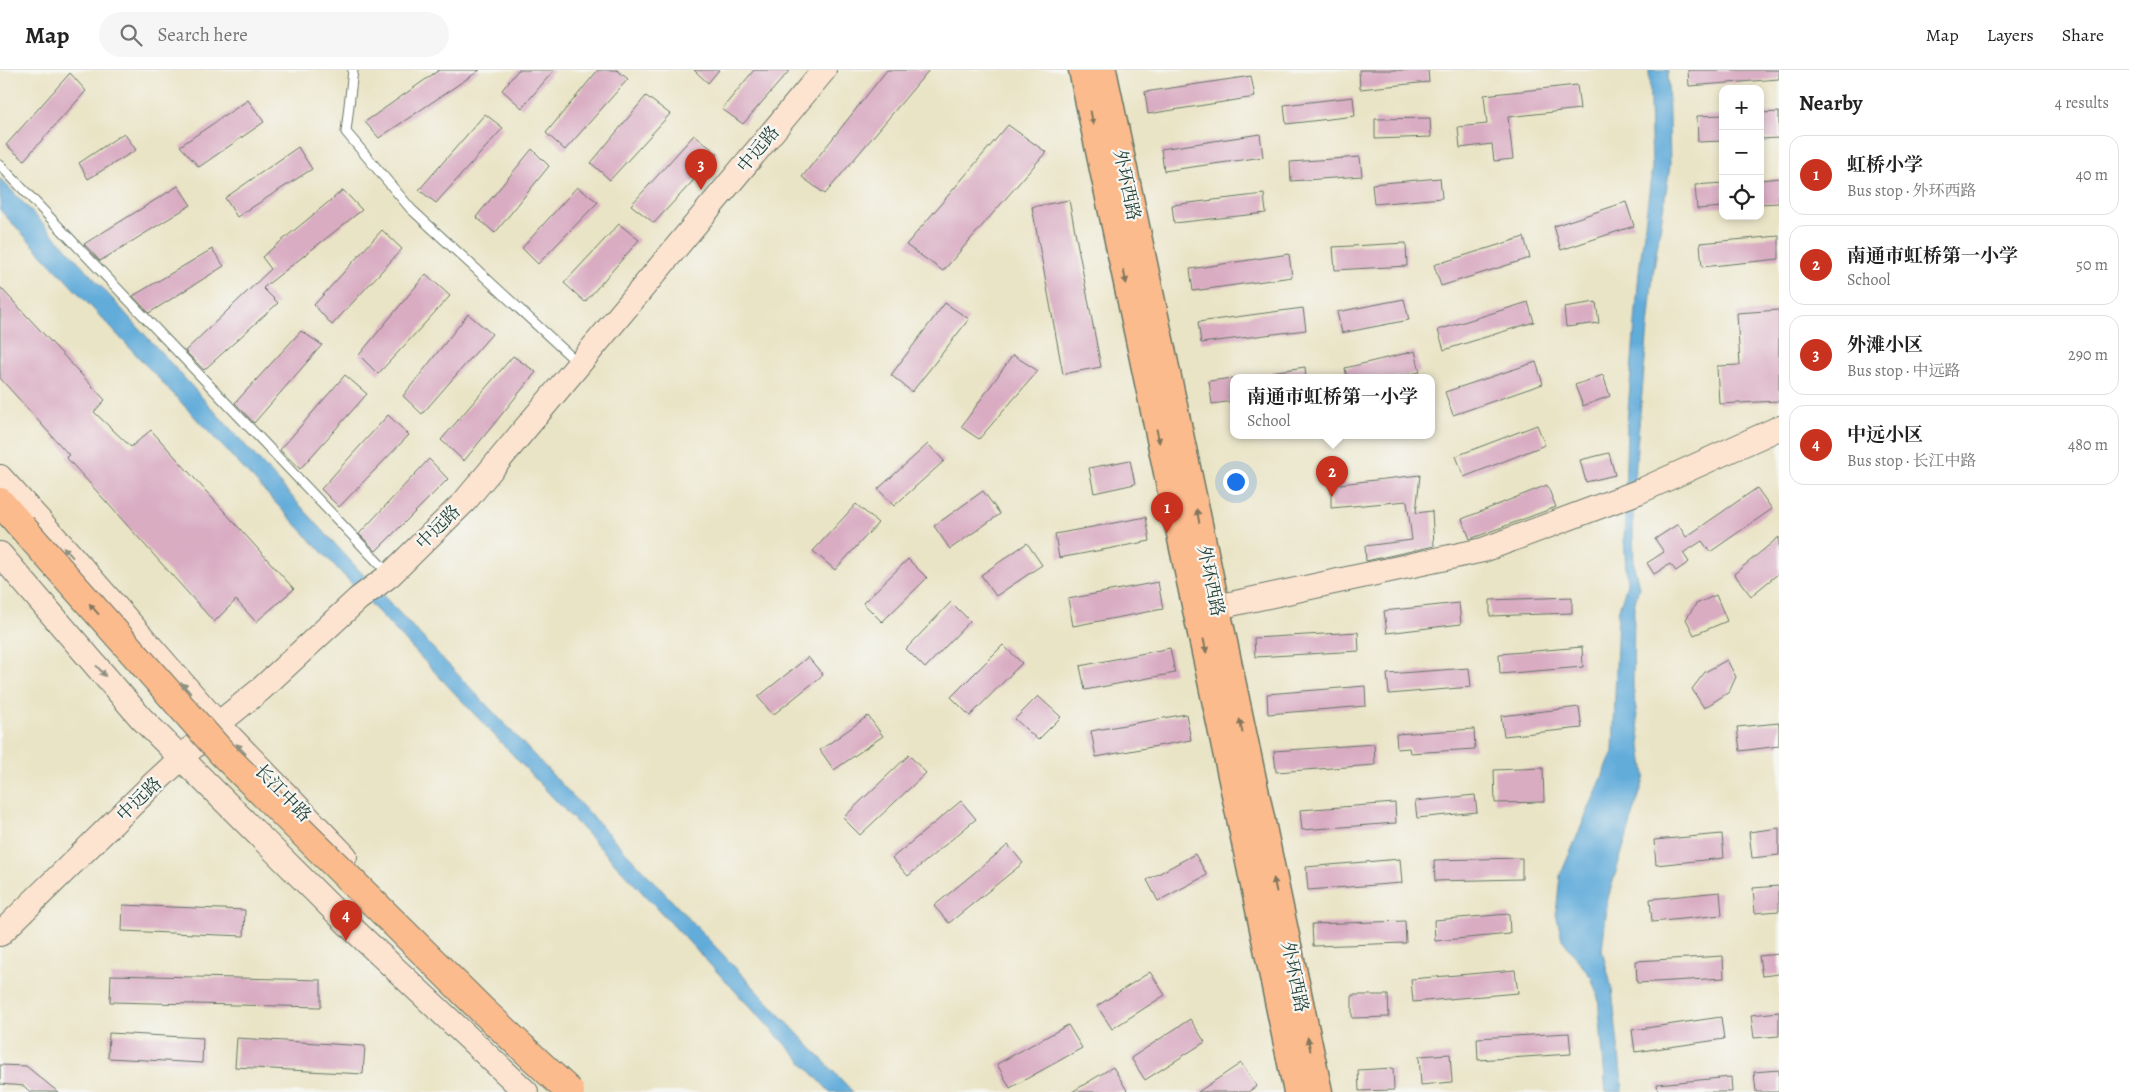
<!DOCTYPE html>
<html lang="en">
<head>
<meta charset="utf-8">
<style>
	:root { --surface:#fff; --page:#f6f6f6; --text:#222; --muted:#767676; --line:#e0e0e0; --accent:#c8321e }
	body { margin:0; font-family:Alegreya,"Noto Serif SC",serif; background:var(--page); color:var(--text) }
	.controls { position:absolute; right:15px; top:15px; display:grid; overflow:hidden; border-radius:10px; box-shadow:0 2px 8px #0003 }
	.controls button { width:45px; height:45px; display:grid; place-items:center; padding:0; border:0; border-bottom:1px solid var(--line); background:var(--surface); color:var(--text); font:25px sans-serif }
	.you { position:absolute; left:1235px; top:411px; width:18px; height:18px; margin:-12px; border:4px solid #fff; border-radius:50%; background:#1a73e8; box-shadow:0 0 0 8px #1a73e833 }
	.badge { display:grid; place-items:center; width:32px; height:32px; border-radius:50%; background:var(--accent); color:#fff; font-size:16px; font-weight:700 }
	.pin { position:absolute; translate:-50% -41px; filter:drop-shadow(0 1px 2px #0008) }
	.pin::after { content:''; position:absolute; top:26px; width:18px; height:15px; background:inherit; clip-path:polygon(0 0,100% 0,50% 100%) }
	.popup { position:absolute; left:1230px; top:304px; width:205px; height:65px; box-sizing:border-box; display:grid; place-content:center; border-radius:10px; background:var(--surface); filter:drop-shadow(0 1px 4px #0005); font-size:16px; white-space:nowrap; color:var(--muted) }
	.popup b { font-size:19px; color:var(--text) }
	.popup::after { content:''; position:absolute; left:50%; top:100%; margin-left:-10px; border:10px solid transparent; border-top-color:var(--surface) }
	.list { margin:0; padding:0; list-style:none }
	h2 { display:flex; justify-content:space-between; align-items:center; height:65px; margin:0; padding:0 20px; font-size:21px }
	h2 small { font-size:16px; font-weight:400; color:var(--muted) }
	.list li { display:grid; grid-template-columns:32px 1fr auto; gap:15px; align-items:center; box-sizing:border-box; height:80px; margin:0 10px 10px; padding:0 10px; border:1px solid var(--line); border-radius:15px }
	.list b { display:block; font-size:19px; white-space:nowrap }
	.list p { margin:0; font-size:16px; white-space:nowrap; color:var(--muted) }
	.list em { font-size:16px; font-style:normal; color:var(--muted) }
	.icon { flex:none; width:28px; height:28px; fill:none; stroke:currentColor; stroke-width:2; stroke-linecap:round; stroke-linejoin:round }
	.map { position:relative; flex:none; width:1779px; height:1022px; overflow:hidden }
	header { display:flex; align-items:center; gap:30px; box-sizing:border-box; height:70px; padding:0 25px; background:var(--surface); border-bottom:1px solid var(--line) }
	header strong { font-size:24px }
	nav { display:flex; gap:28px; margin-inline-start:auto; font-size:18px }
	.search { width:350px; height:45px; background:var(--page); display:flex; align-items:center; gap:12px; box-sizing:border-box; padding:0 18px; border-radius:28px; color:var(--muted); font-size:19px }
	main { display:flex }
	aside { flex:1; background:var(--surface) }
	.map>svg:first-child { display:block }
	.water { fill:#62acda; stroke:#407487 }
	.building { fill:#d9acc2 }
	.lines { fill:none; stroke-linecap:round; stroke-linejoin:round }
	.lane-casing { stroke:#667767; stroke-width:11 }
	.secondary-casing { stroke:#667767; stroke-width:26 }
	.primary-casing { stroke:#667767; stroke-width:29 }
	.highway-casing { stroke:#667767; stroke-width:30 }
	.lane { stroke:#fff; stroke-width:9 }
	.secondary { stroke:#fde4d1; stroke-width:24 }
	.primary { stroke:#fbbb8d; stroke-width:26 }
	.highway { stroke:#fbbb8d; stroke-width:28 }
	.highway-bridge-casing { stroke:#667767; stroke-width:30; stroke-linecap:butt }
	.highway-bridge { stroke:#fbbb8d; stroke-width:28 }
	.oneway { fill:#82765c }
	.oneway2 { fill:#8e9082 }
	.labels { text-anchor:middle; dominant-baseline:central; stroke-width:4.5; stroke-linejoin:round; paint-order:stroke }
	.street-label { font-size:18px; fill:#1f3d34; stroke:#f6f6f2 }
</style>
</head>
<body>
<header>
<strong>Map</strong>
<div class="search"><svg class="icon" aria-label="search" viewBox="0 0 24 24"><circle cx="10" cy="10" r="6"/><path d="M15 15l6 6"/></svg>Search here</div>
<nav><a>Map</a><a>Layers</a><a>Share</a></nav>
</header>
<main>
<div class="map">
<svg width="1779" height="1022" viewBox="0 0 1779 1022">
	<rect width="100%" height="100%" fill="#f6f6f2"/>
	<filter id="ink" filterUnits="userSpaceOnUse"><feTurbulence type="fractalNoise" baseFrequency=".02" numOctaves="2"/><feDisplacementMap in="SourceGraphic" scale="10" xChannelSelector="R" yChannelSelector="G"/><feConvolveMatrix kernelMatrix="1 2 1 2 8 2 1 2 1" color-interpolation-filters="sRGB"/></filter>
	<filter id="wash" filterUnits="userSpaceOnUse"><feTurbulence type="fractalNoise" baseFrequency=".0096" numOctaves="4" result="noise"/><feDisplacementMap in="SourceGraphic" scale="20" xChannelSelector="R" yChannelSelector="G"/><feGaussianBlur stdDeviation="1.12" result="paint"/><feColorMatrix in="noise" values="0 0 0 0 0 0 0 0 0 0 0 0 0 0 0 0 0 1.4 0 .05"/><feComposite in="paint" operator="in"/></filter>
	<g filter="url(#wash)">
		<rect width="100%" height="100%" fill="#eae4c6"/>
		<path class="water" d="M1649,0H1668L1670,96L1653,204L1637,376L1633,449L1634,496L1639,517L1634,536L1633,617L1645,706L1608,828L1602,880L1612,919L1623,1022H1606L1598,927L1591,907L1562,869L1556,844L1560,806L1613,682L1618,542L1627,514L1624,470L1627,353L1639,202L1652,98Z
			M0,108L68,180L356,497L853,1022H830L0,140Z"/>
		<g id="blocks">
			<path class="building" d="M439,0H480L379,68L365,52Z
				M518,0H554L522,38L502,20Z
				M598,0H617L628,9L565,80L546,63Z
				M694,0H719L708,13Z
				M754,0H790L743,54L722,39Z
				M887,0H929L825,124L802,107Z
				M1359,0H1428L1429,12L1360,19Z
				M1688,0H1779V9L1689,16Z
				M70,3L86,21L24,90L6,75Z
				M1251,6L1255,27L1148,44L1145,22Z
				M1577,15L1580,39L1508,47L1513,89L1494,91L1492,74L1460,78L1458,57L1487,54L1484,25Z
				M646,26L670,44L610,110L591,93Z
				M1353,27L1355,46L1286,54L1284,35Z
				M248,30L264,52L199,97L180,76Z
				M1779,42V68L1760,69V43Z
				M485,44L503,58L436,133L419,120Z
				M1723,45V71L1698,72L1697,46Z
				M1430,48L1431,67L1375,69V49Z
				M1008,55L1046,82L943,201L906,175Z
				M124,63L136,80L88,109L79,93Z
				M1260,64L1263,87L1164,101L1161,79Z
				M694,65L718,84L654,153L631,135Z
				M298,77L312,99L237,147L225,128Z
				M532,79L549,96L495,163L476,147Z
				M1360,87L1362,106L1291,111L1290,92Z
				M1440,108L1442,128L1374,134L1372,114Z
				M1779,108V133L1760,134V110Z
				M1723,113V137L1697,139L1695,115Z
				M178,116L191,135L100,191L84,174Z
				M577,117L598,132L538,194L522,178Z
				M343,120L362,140L263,218L278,233L204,300L185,281L271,199L262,187Z
				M1264,124L1266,143L1174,153L1172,135Z
				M1069,130L1101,297L1063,304L1032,137Z
				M1626,132L1634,156L1561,180L1554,156Z
				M619,154L639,170L585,232L564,213Z
				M382,160L402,179L332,255L314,235Z
				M1779,166V189L1702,197L1700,173Z
				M1524,167L1530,188L1441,216L1434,195Z
				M1406,173L1407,196L1335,200L1333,177Z
				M212,179L224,196L149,243L133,226Z
				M1289,184L1292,207L1193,221L1190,199Z
				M426,204L450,226L378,304L359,285Z
				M0,217L105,330L94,342L131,377L151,360L294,519L256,552L236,530L214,552L66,387L69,385L0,308Z
				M1404,229L1409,250L1342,263L1337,242Z
				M1528,232L1534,252L1444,280L1438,260Z
				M1596,232L1599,253L1566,257L1564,237Z
				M945,233L969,249L912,322L891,305Z
				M1303,238L1306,260L1201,273L1198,252Z
				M1779,240V331L1719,334L1717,296L1740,295L1737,243Z
				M468,244L492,264L422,344L403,326Z
				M301,261L322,275L254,353L235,333Z
				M1415,281L1420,302L1393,308H1347L1345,298Z
				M1013,285L1038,301L979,369L961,357Z
				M513,286L536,302L464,391L441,370Z
				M1536,292L1543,314L1453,345L1445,322Z
				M1305,297L1306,308H1272L1271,302Z
				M345,305L367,324L300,399L280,380Z
				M1603,305L1610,326L1583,336L1575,315Z
				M1233,308V331L1212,334L1209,311Z
				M388,345L409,365L339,437L321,419Z
				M1537,355L1545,375L1464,407L1456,386Z
				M928,374L944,391L894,436L878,419Z
				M1609,383L1615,405L1586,412L1580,390Z
				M429,389L448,409L376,481L359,464Z
				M1130,390L1135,414L1094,423L1089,398Z
				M1420,405L1416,443L1432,441L1434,476L1366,491L1365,476L1412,470L1407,431L1331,438V415Z
				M1547,415L1556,437L1470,469L1462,449Z
				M1757,418L1772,439L1710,482L1702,471L1683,483L1689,492L1676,501L1670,494L1654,504L1647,493L1664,482L1655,469L1678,454L1686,467Z
				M983,421L1000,444L950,479L934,456Z
				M856,434L878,453L835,500L813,481Z
				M1146,447L1150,471L1059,488L1055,464Z
				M1779,467V503L1751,526L1734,504Z
				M1027,473L1042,495L996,526L981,505Z
				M908,489L927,508L882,552L863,533Z
				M1158,512L1163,539L1073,556L1068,529Z
				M1716,525L1727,551L1694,565L1686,549L1696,534Z
				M1572,527V543L1490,546V530Z
				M951,532L970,551L925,598L906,579Z
				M1459,533L1461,554L1387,563L1384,541Z
				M1358,562L1359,581L1255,587L1254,568Z
				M1003,575L1022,593L970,646L951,627Z
				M1582,577L1583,597L1500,604L1499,584Z
				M1170,578L1175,603L1085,620L1080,596Z
				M808,587L823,605L773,645L758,627Z
				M1727,590L1736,607L1729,622L1704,638L1692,619L1705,602Z
				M1469,598L1471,617L1389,624L1387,604Z
				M1365,616L1366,636L1268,644L1267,624Z
				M1038,626L1061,647L1038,670L1015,649Z
				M1579,637L1582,658L1504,666L1501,646Z
				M1186,644L1191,670L1096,687L1091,661Z
				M868,646L883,666L834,700L820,680Z
				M1779,653V676L1740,681L1737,657Z
				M1474,659L1475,679L1410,683L1409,678L1397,679L1396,664Z
				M1374,674L1375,695L1276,702L1274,681Z
				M909,685L926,703L860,765L843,748Z
				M1543,698L1544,732L1495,733L1494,700Z
				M1475,725L1477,742L1417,748L1415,731Z
				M961,731L976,749L908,806L892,788Z
				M1395,733L1396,753L1302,760L1300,740Z
				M1779,758V785L1752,788L1749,762Z
				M1722,764L1724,788L1656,795L1654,770Z
				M1008,775L1023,793L949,853L934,836Z
				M1195,784L1207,805L1158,831L1147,810Z
				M1522,788V809L1435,811L1434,790Z
				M1400,789L1402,813L1308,820L1306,797Z
				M1779,816V841L1755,843L1753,818Z
				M1720,822L1722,845L1652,852L1650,829Z
				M123,835L245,840L244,866L122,861Z
				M1509,844L1510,864L1435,871L1434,850Z
				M1405,851L1406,873L1313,876L1312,854Z
				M1779,884V904L1762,906L1759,886Z
				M1723,886L1724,908L1637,913L1636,891Z
				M1515,900L1518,923L1413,932L1411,909Z
				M1150,902L1165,925L1112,959L1097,936Z
				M111,905L321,910V937L110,932Z
				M1352,925H1388L1389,947L1352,948Z
				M1779,942V966L1754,968L1751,945Z
				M1721,947L1724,969L1635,982L1632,960Z
				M1190,949L1205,972L1145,1010L1131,988Z
				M1068,955L1082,978L1010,1018L997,994Z
				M109,963L203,968L202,993L108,988Z
				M1569,963L1571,984L1478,990L1477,968Z
				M237,968L365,976L363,1004L235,997Z
				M1450,984L1452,1012L1421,1015L1419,986Z
				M1241,993L1257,1016L1248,1022H1198Z
				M0,995L26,996L58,1022H30L24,1016L0,1014Z
				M1113,997L1128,1022H1072Z
				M1393,998L1394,1020L1359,1021L1358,1000Z
				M1779,1000V1022H1756L1754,1002Z
				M1731,1007L1732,1022H1658L1657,1014Z"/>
		</g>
	</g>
	<g filter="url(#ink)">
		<use href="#blocks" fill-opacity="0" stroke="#667767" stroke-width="1"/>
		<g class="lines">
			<defs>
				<path id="lane" d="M353,0L346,62L411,139L579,294
					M0,95L389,504"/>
				<path id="secondary" d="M0,407L69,483L218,654L345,786
					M0,484L141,648L355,861L526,1022
					M1198,541L1483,480L1638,422L1779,358
					M0,864L151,716L218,654L260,620L358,529L390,505L465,431L824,0"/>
				<path id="primary" d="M1082,0C1153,341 1227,681 1297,1022
					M1103,0L1319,1022"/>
				<path id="highway" d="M0,432L22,457"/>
			</defs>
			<use href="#lane" class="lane-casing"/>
			<use href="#secondary" class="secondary-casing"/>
			<use href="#primary" class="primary-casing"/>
			<use href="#highway" class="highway-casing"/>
			<use href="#lane" class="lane"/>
			<use href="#secondary" class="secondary"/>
			<use href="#primary" class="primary"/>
			<use href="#highway" class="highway"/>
			<defs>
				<path id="highway-bridge" d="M22,457L222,683L481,939L570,1022"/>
			</defs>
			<use href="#highway-bridge" class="highway-bridge-casing"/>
			<use href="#highway-bridge" class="highway-bridge"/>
		</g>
		<defs><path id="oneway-solid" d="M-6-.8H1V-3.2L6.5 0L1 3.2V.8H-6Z" transform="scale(1.25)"/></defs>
		<g class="oneway">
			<use href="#oneway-solid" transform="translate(1092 48) rotate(78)"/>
			<use href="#oneway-solid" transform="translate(1125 207) rotate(78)"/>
			<use href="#oneway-solid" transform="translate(1158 366) rotate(78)"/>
			<use href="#oneway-solid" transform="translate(1198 446) rotate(-101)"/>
			<use href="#oneway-solid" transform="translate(94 539) rotate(-131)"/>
			<use href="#oneway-solid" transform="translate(1205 576) rotate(78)"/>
			<use href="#oneway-solid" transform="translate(1241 656) rotate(-102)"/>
			<use href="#oneway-solid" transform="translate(1275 815) rotate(-102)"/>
			<use href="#oneway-solid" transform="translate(1309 974) rotate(-102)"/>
		</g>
		<g class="oneway2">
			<use href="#oneway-solid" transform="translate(68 482) rotate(-132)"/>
			<use href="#oneway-solid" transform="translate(101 601) rotate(49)"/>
			<use href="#oneway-solid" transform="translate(186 618) rotate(-131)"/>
			<use href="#oneway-solid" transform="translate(241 679) rotate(-133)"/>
		</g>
	</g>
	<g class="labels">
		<g class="street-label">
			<text transform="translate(758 79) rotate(-50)">中远路</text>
			<text transform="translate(1127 115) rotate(78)">外环西路</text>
			<text transform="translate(438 457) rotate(-45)">中远路</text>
			<text transform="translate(1211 511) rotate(78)">外环西路</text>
			<text transform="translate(283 723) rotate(46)">长江中路</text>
			<text transform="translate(139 729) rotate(-44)">中远路</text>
			<text transform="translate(1295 907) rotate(78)">外环西路</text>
		</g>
	</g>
</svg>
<div class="controls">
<button>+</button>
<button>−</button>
<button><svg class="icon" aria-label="locate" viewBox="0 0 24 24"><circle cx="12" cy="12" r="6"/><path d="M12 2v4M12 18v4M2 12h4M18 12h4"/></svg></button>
</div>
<div class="you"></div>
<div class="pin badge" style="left:1167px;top:463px">1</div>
<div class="pin badge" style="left:1332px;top:427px">2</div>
<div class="popup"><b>南通市虹桥第一小学</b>School</div>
<div class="pin badge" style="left:701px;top:120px">3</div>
<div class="pin badge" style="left:346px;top:871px">4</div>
</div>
<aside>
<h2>Nearby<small>4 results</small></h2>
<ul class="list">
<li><span class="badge">1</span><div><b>虹桥小学</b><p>Bus stop · 外环西路</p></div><em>40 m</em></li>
<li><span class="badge">2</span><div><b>南通市虹桥第一小学</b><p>School</p></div><em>50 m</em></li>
<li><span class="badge">3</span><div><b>外滩小区</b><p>Bus stop · 中远路</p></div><em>290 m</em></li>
<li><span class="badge">4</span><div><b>中远小区</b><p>Bus stop · 长江中路</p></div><em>480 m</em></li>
</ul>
</aside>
</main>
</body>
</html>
